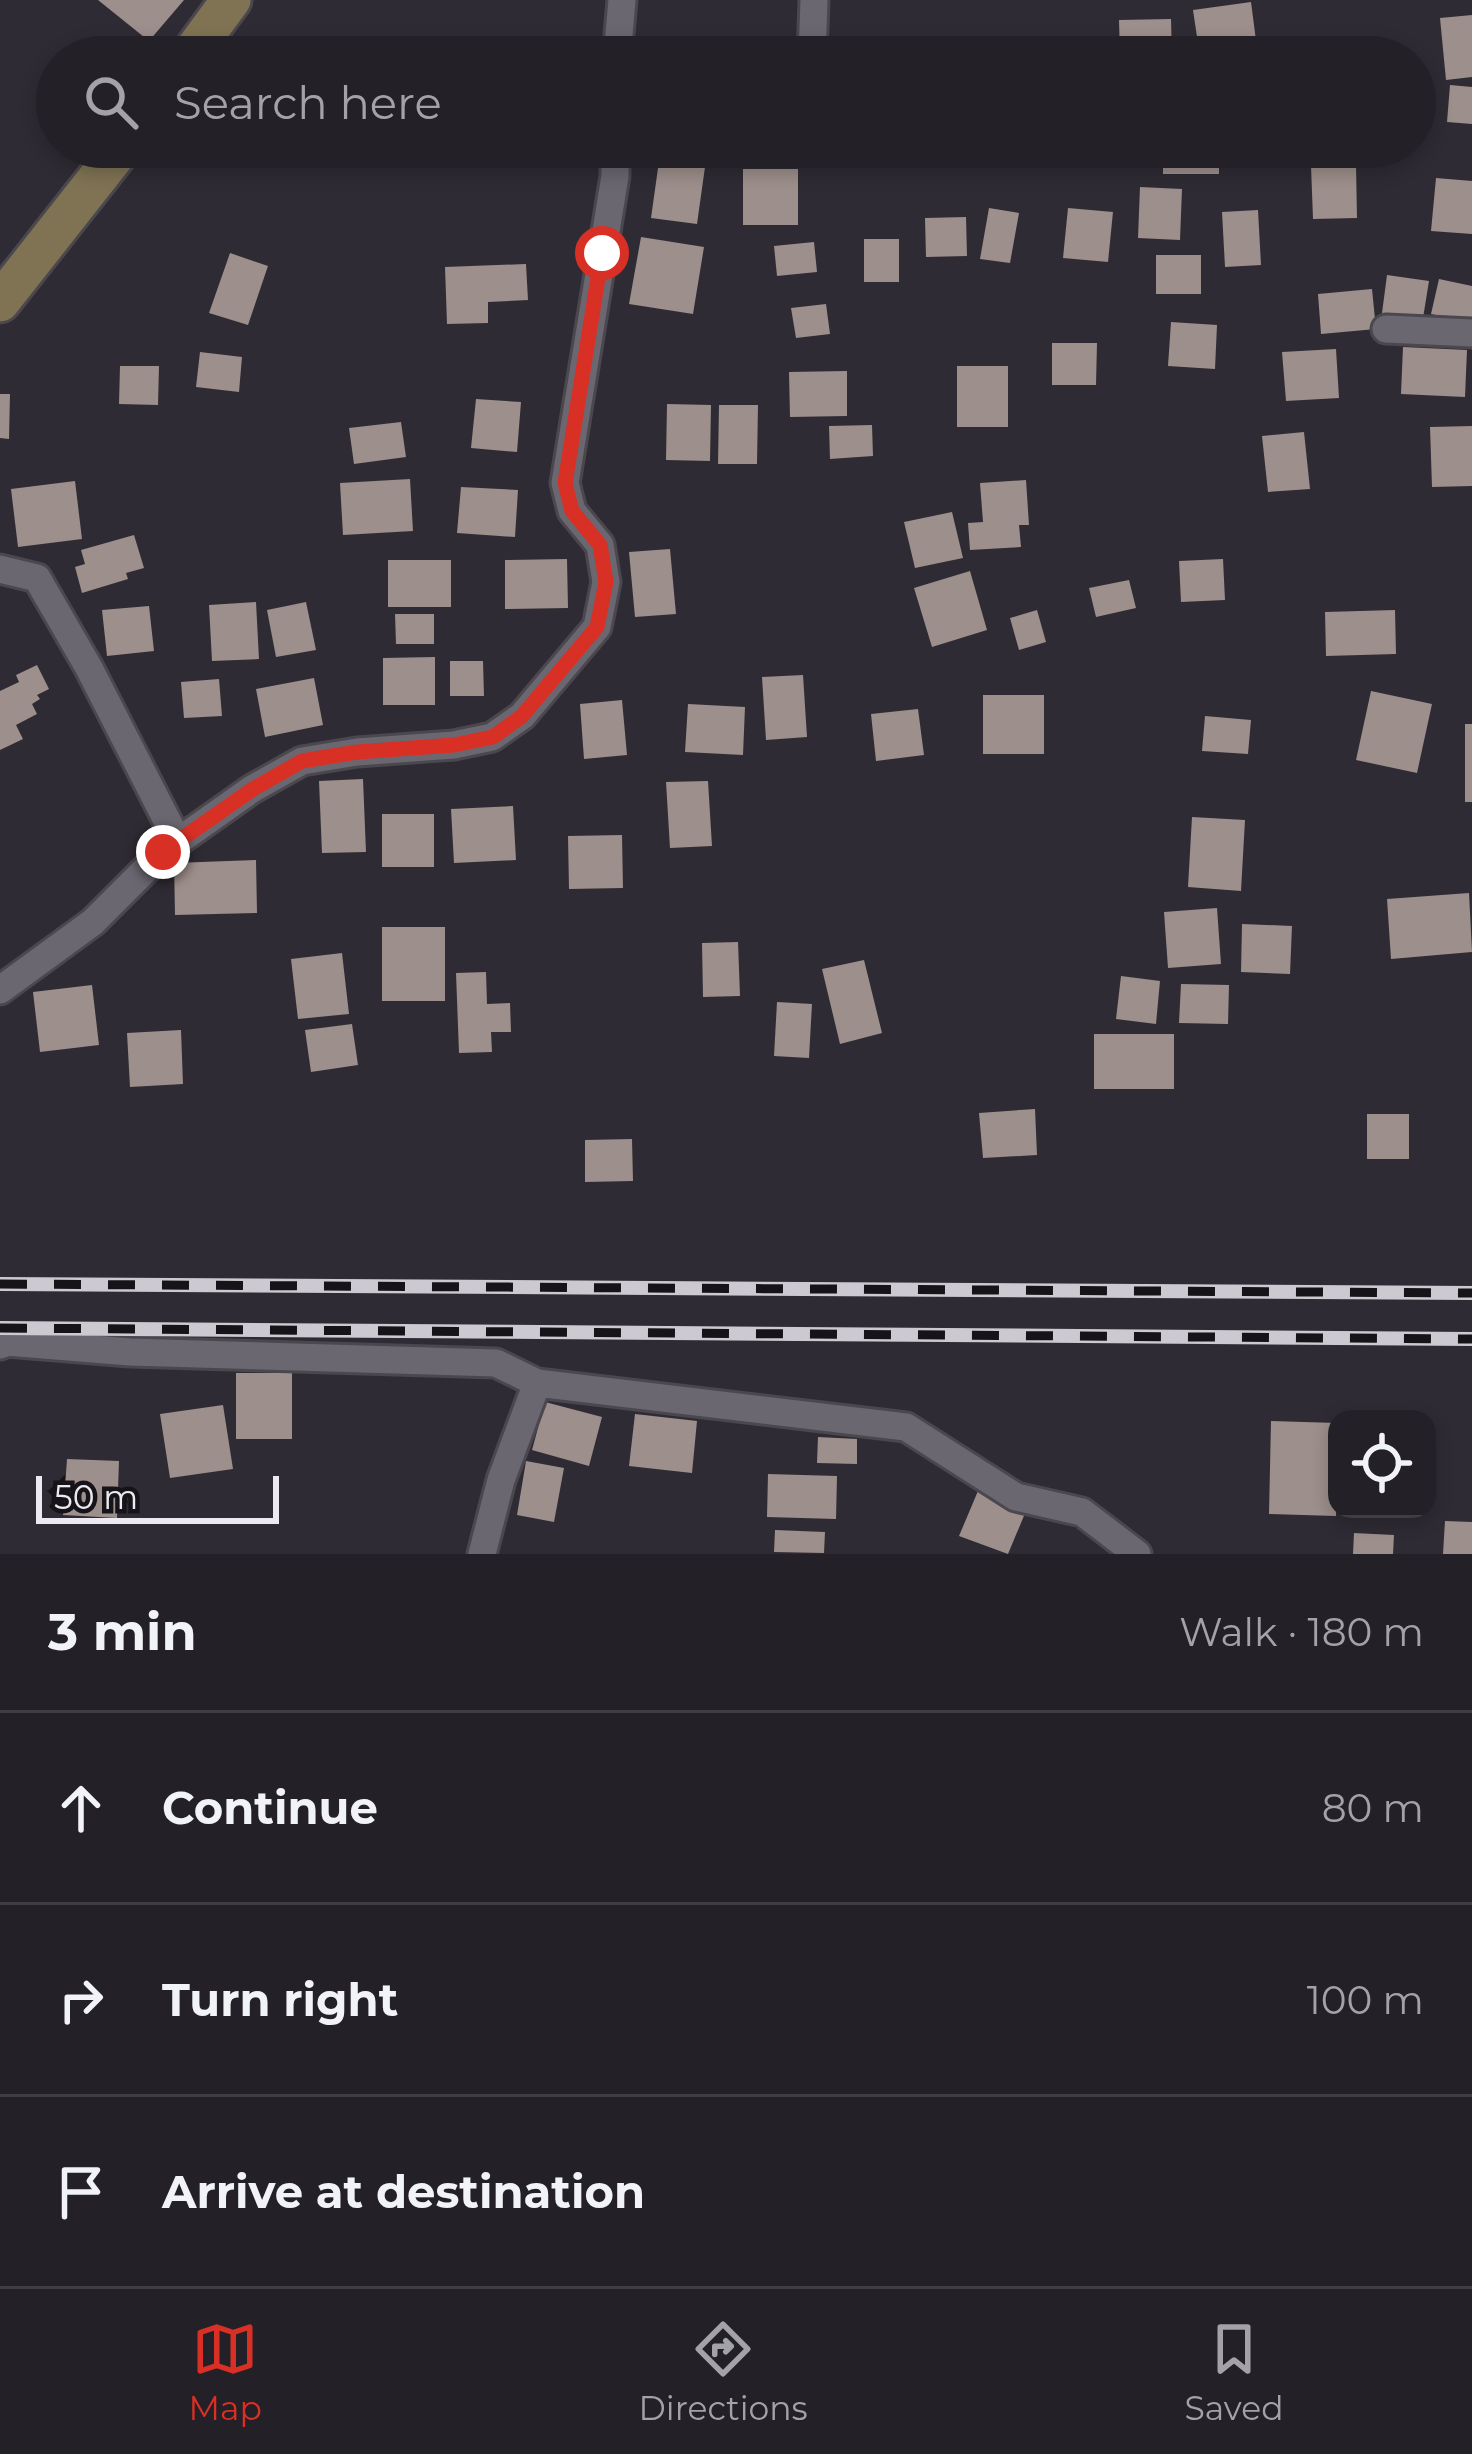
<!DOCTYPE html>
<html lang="en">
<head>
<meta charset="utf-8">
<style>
	:root { --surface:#232027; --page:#2f2d33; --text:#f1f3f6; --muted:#a3a3a7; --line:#403e44; --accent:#d93025 }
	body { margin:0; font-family:Montserrat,sans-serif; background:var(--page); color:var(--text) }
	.controls { position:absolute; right:36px; bottom:36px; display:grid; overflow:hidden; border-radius:24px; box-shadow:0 6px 18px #0003 }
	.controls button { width:108px; height:108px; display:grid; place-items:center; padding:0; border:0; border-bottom:3px solid var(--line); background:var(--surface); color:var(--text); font:60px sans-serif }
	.scale { position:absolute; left:36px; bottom:30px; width:243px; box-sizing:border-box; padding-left:12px; border:6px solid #eceaf0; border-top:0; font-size:33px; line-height:42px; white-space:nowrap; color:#eceaf0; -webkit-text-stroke:9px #161418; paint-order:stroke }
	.stop { position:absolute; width:36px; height:36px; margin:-27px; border:9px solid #d93025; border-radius:50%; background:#fff }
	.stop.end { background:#d93025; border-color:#fff; box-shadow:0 3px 12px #0008 }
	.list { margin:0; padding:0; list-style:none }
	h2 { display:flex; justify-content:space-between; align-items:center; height:156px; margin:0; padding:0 48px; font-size:51px }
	h2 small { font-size:39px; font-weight:400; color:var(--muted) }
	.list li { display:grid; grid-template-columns:78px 1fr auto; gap:36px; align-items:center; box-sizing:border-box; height:192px; padding:0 48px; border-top:3px solid var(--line) }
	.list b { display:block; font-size:45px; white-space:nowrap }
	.list em { font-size:39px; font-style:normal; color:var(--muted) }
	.icon { flex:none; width:66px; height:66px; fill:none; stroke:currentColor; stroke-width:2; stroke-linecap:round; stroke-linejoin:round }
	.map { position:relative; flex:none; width:1472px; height:1554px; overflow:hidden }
	.search { position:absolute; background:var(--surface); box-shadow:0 6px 18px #0003; left:36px; right:36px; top:36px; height:132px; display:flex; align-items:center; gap:30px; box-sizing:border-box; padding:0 42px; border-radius:66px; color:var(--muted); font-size:45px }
	.sheet { height:732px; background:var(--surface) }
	nav { display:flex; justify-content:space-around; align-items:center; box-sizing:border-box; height:168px; border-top:3px solid var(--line); background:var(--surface); font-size:33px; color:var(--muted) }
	nav a { display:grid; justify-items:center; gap:6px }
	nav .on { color:var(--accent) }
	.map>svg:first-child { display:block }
	.building { fill:#9d8f8b }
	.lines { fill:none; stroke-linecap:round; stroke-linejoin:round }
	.minor-casing { stroke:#4a474e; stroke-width:33 }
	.secondary-casing { stroke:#4a474e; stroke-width:45 }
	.minor { stroke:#6b6771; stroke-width:27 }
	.secondary { stroke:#7f7353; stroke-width:39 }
	.rail-casing { stroke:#cccad0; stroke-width:14 }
	.rail { stroke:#161418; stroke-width:9; stroke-dasharray:27; stroke-linecap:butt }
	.route { stroke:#d93025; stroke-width:15 }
</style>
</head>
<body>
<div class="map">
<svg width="1472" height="1554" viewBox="0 0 1472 1554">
	<rect width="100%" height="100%" fill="#2f2b34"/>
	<path class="building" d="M98,0H184L149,41Z
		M1251,2L1258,56L1200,57L1193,10Z
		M1472,15V77L1446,80L1440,18Z
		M1171,19L1172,57H1120L1119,20Z
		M874,45H907V57H874Z
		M1450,85L1472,87V124L1447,122Z
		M1163,147H1219V174H1163Z
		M659,161L705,167L697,224L651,218Z
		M1356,165L1357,218L1313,219L1311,166Z
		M743,169H798V225H743Z
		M1436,178L1472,181V234L1431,231Z
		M1140,187L1182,189L1180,240L1138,238Z
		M989,208L1019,213L1010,263L980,259Z
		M1068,208L1113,212L1108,262L1063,258Z
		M1258,210L1261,265L1225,267L1222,212Z
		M966,217L967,256L926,257L925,218Z
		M641,237L704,247L693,314L629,304Z
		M864,239H899V282H864Z
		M814,242L817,272L777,276L774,246Z
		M230,253L268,266L248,325L209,313Z
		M1156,255H1201V294H1156Z
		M526,264L528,300L488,302V323L447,324L445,267Z
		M1387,275L1429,281L1423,318L1382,313Z
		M1439,279L1472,286V322L1431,314Z
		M1372,289L1376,329L1321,334L1318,294Z
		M826,304L830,334L796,338L791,308Z
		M1171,322L1217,325L1215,369L1168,366Z
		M1052,343H1097L1096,385H1052Z
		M1403,347L1467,350L1465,397L1401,394Z
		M1336,349L1339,398L1286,401L1282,352Z
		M200,352L242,357L239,392L196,387Z
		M120,366H159L158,405L119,404Z
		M957,366H1008V427H957Z
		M847,371V416L790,417L789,372Z
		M0,394H10L9,439L0,438Z
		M476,399L521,402L517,452L471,448Z
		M667,404L711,405L710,461L666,460Z
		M719,405H758L757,464H718Z
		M401,422L406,457L354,464L349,428Z
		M872,425L873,456L830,459L829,426Z
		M1472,426V486L1432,487L1430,427Z
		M1304,432L1310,489L1268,492L1262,436Z
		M410,479L413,531L343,535L340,483Z
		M1026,480L1029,525H1019L1021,547L970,550L968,523L983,522L980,483Z
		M75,481L82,539L18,547L11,489Z
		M461,487L518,490L515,537L457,533Z
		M952,512L963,558L915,568L904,522Z
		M134,535L144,568L126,573L128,579L82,593L75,567L85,564L81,550Z
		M670,549L676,614L635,617L629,552Z
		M567,559L568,608L505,609V560Z
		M1223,559L1225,600L1181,602L1179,561Z
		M388,560H451V607H388Z
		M970,571L987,630L932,647L914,588Z
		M1129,580L1136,608L1096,617L1089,588Z
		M256,602L259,659L212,661L209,605Z
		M306,602L316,650L276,657L267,610Z
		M149,606L154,651L107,656L102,610Z
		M1037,610L1046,642L1019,650L1010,618Z
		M1395,610L1396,654L1326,656L1325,612Z
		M395,614H434V644H396Z
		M435,657V705H383V658Z
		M450,661H483L484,696H450Z
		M37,665L49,689L37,695L40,699L32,704L37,714L16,725L23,739L0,750V691L19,682L16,675Z
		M803,675L807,737L766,740L762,677Z
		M314,678L323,725L265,737L256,689Z
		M219,679L222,716L184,718L181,682Z
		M1371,691L1432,704L1417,773L1356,760Z
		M983,695H1044V754H983Z
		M622,700L627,755L584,759L580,704Z
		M688,704L745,707L743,755L685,752Z
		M918,709L924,755L876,761L871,714Z
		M1205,716L1251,720L1248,754L1202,751Z
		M1465,724H1472V802H1465Z
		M363,779L366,852L322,853L319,781Z
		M708,781L712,846L670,848L666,782Z
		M513,806L516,860L454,863L451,809Z
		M382,814H434V867H382Z
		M1192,817L1245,820L1241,891L1188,887Z
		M622,835L623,888L569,889L568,836Z
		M256,860L257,913L175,915L174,863Z
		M1469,893L1472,952L1391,959L1387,899Z
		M1217,908L1221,964L1168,968L1164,912Z
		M1242,924L1292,926L1290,974L1241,972Z
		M382,927H445V1001H382Z
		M738,942L740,996L703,997L702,943Z
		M342,953L349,1014L298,1019L291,959Z
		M864,960L882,1033L840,1044L822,969Z
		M486,972L487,1004L510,1003L511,1032H491L492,1052L459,1053L456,973Z
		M1121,976L1160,981L1156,1024L1116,1019Z
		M1181,984L1229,985L1228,1024L1179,1023Z
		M92,985L99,1045L40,1052L33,992Z
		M777,1002L812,1004L809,1058L774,1056Z
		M352,1024L358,1065L311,1072L305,1030Z
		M181,1030L183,1084L130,1087L127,1033Z
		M1094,1034H1174V1089H1094Z
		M1035,1109L1037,1155L983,1158L979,1113Z
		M1367,1114H1409V1159H1367Z
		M632,1139L633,1181L585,1182V1140Z
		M236,1373H292V1439H236Z
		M545,1402L602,1417L589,1466L532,1450Z
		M223,1405L233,1469L170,1478L160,1414Z
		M635,1414L697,1421L692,1473L629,1466Z
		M1271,1421L1337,1423L1336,1516L1269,1514Z
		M818,1437L857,1439V1464L817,1463Z
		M67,1459L119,1461L117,1518L63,1515Z
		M526,1461L564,1468L554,1522L517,1515Z
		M768,1474L837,1476L836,1519L767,1517Z
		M978,1491L1026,1511L1008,1554L959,1536Z
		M1445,1521L1472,1522V1554H1443Z
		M775,1530L825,1532L824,1553L774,1552Z
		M1354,1533L1394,1535L1393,1554H1353Z"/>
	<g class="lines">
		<defs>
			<path id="minor" d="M617,57L622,0
				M812,57L814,0
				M1386,329L1472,333
				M0,569L37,578L89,668L178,842
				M0,990L93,922L163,852L252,789L302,761L357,752L454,745L492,737L522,716L597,627L606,582L600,545L572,511L565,483L615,176V147
				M0,1345L7,1342L130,1352L496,1363L537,1383
				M482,1554L501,1480L537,1383L906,1427L1016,1497L1082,1512L1137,1554"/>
			<path id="secondary" d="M189,57L231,0
				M0,302L122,147"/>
		</defs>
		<use href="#minor" class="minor-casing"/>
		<use href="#secondary" class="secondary-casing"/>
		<use href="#minor" class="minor"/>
		<use href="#secondary" class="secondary"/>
		<defs>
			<path id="rail" d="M0,1284L1472,1293
				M0,1328L1472,1339"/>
		</defs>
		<use href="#rail" class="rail-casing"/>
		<use href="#rail" class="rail"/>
	</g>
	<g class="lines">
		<path class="route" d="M163,852L253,789L302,761L357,752L454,745L493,737L522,716L597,627L606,582L600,545L572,511L565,483L602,253"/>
	</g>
</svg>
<div class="controls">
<button><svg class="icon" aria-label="locate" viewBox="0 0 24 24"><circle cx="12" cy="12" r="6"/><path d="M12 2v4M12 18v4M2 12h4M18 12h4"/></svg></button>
</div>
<div class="scale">50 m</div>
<div class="stop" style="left:602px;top:253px"></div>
<div class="stop end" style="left:163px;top:852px"></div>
<div class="search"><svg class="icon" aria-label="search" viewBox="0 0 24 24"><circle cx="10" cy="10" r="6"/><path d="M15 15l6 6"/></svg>Search here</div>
</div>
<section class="sheet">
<h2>3 min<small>Walk · 180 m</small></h2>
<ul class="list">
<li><svg class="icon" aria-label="ahead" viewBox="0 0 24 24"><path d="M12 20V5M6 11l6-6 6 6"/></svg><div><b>Continue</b></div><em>80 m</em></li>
<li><svg class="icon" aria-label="right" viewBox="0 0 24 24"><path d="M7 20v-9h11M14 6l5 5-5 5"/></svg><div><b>Turn right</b></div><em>100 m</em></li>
<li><svg class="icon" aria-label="arrive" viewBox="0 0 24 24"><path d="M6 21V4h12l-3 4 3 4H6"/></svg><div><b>Arrive at destination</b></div></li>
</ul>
</section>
<nav>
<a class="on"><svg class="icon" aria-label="map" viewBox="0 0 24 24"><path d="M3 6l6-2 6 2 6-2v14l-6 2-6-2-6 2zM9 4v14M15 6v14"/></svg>Map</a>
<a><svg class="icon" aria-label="directions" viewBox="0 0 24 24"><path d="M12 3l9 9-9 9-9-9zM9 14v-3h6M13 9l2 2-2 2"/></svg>Directions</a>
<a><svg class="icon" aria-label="saved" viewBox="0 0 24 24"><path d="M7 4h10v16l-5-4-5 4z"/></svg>Saved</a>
</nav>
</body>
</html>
